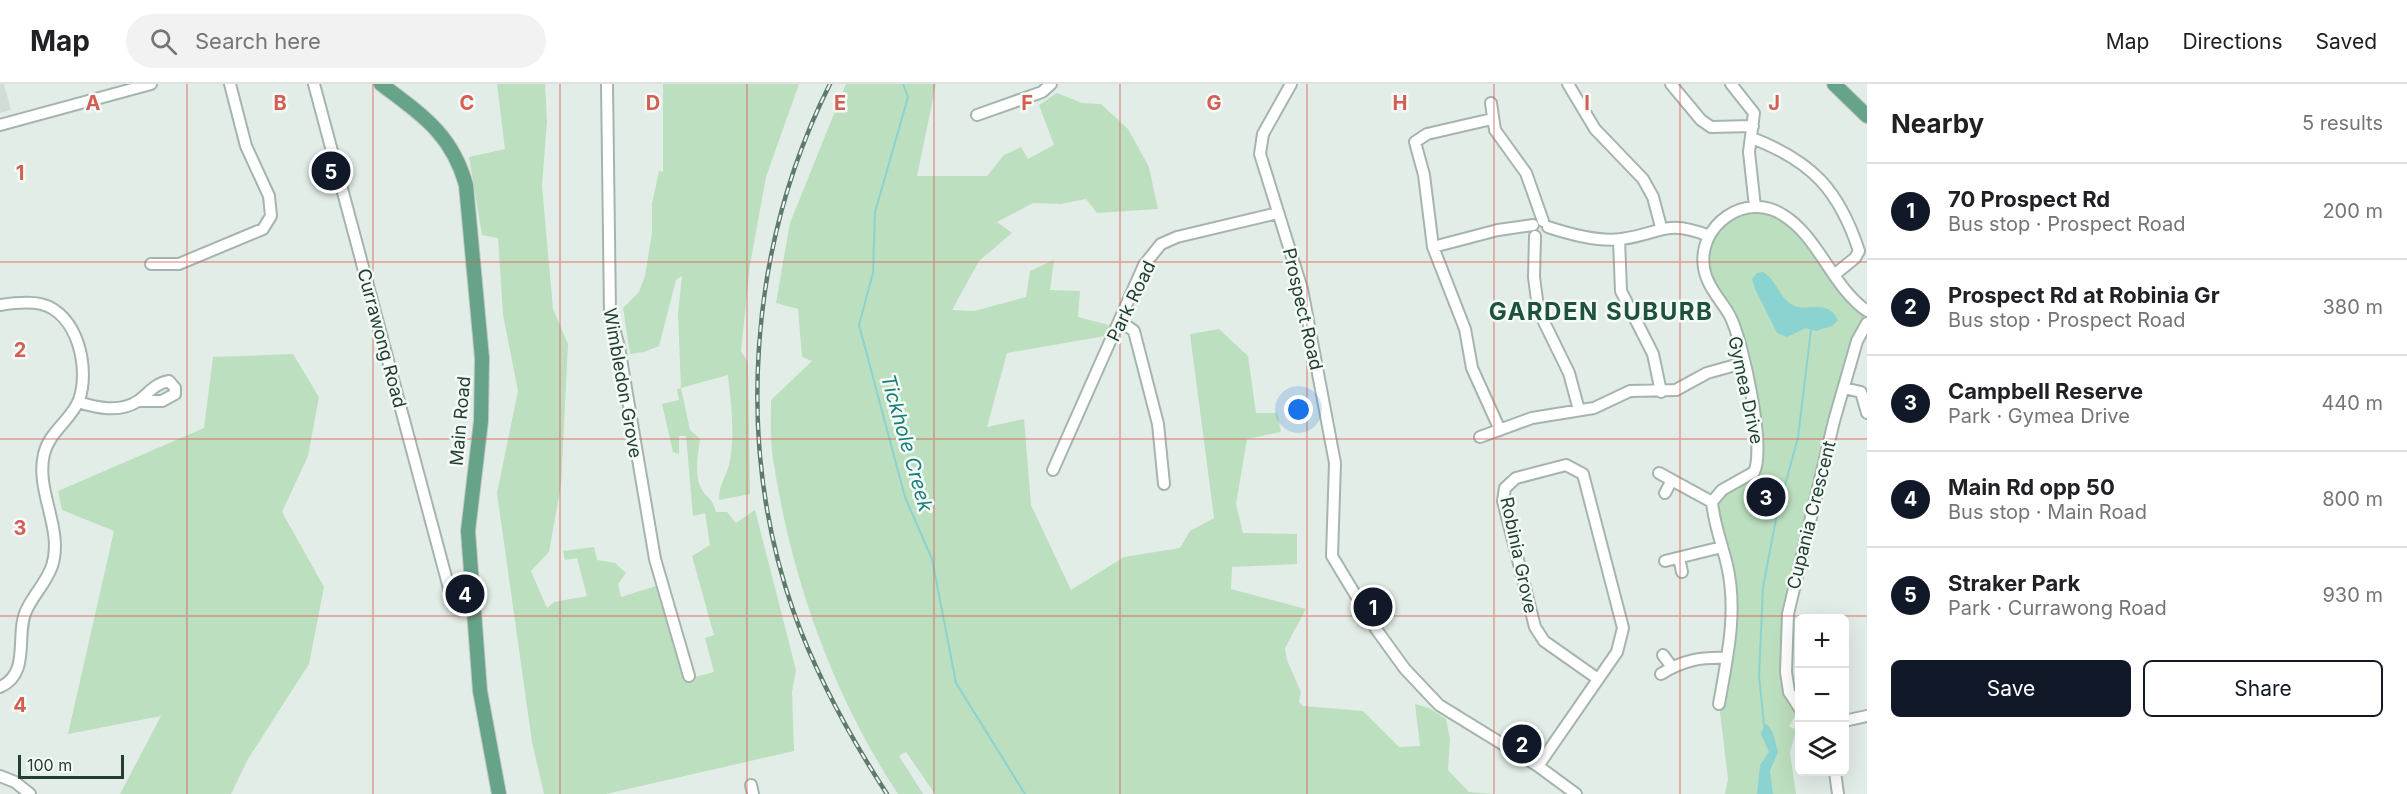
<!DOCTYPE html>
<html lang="en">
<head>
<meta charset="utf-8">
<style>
	:root { --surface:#fff; --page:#f2f2f2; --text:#202124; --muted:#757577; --line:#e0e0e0; --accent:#111827 }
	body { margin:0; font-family:Inter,sans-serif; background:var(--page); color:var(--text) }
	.controls { position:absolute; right:18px; bottom:18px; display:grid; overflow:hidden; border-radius:9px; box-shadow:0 6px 24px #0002 }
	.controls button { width:54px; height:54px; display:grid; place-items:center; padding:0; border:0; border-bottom:2px solid var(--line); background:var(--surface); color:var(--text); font:30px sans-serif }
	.scale { position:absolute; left:18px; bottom:15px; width:106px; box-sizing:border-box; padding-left:6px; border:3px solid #223f32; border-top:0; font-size:16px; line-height:21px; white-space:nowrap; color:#223f32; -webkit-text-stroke:4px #f4faf6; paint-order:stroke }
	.you { position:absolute; left:1299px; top:326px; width:21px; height:21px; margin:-15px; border:4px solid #fff; border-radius:50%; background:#1a73e8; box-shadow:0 0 0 9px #1a73e833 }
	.badge { display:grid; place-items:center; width:39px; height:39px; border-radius:50%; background:var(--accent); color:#fff; font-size:20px; font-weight:700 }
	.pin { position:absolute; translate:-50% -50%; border:3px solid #fff; box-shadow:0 2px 6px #0006 }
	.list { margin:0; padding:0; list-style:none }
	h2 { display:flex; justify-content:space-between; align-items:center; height:78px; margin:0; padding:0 24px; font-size:26px }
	h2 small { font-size:20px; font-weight:400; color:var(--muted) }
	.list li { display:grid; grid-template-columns:39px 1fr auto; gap:18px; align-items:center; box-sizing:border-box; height:96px; padding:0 24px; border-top:2px solid var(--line) }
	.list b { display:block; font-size:22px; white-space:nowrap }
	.list p { margin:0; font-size:20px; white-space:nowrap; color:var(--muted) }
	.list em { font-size:20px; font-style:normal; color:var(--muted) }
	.actions { display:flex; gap:12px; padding:18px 24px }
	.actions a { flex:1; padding:14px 0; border:2px solid var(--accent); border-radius:9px; text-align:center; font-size:21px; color:var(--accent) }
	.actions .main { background:var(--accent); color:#fff }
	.icon { flex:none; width:33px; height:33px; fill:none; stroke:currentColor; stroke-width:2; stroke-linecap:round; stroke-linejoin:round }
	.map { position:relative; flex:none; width:1867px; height:710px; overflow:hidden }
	header { display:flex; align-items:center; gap:36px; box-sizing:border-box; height:84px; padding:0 30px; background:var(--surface); border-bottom:2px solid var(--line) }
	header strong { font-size:28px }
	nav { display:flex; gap:33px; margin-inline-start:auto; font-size:21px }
	.search { width:420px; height:54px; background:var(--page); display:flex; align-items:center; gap:15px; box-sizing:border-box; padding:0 21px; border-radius:33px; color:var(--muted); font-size:22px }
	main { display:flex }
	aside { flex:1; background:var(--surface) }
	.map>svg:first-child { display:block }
	.built { fill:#d1ddd5 }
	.green { fill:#bcdfbf }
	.water { fill:#8bd3d0 }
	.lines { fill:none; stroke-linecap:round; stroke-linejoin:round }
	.stream { stroke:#8bd3d0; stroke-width:2 }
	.minor-casing { stroke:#a5b5ad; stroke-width:14 }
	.major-casing { stroke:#c1c9c6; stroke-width:16 }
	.minor { stroke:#fff; stroke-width:10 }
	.major { stroke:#67a388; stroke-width:14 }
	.rail-casing { stroke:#5d7b6d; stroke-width:4.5 }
	.rail { stroke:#f4faf6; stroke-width:2; stroke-dasharray:7; stroke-linecap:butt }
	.grid { fill:none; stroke:#d45d54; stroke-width:1.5; stroke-opacity:0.55 }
	.labels { text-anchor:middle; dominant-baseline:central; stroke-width:5; stroke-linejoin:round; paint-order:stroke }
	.street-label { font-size:18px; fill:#223f32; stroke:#f4faf6 }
	.water-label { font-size:20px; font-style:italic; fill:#1b7d7a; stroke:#f4faf6 }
	.district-label { font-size:24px; font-weight:bold; letter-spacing:1.5px; fill:#1e523b; stroke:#f4faf6 }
	.grid-label { font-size:20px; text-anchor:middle; font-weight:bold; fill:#d45d54; stroke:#f4faf6; stroke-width:5; stroke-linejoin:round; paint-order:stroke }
</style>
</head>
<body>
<header>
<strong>Map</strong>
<div class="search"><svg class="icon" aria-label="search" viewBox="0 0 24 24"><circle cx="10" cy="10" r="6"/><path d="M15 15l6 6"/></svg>Search here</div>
<nav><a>Map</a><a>Directions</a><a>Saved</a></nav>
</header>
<main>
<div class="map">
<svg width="1867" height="710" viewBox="0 0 1867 710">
	<rect width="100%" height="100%" fill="#e3ede7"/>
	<path class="built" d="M0,0H4L11,26L0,29Z"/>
	<path class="green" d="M497,0H545L547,37L542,102L553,225L568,260L561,401L549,468L531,487L547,524L554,518L587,512L577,474L565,476L563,467L594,463L597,476L615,479L626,489L618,500L621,513L656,502L683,596L714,588L705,554L714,551L692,472L710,461L705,429L693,432L686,352H679V370L673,368L662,320L679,316L677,305L681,304L678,229L682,192L676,196L659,262L644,268L630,270L623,224L639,208L645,192L652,149V120L659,87L663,88V0H799L766,93L750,181L741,267L748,278L750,410L719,416C718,401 728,391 730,376C735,348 731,320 728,291L681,304L690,346L700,355C698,371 694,389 701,404C706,414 713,414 716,428H727L736,439L755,426L796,586L792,608L794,667L606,710H544L532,658L497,409L518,307L503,231L498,154L482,151L469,73L505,65Z
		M846,0H936L917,92H987L1004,71L1021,63L1028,75L1054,61L1039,21L1057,9L1082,19L1101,20L1128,45L1149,83L1158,125L1097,129L1086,115L1061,120L1033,119L997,138L1012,149L979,177L952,226L974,227L1026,213L1030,187L1054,176L1050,206L1080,207L1078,233L1109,241L1105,252L1007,269L987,343L1024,335L1031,421L1071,506L1124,473L1180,464L1190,447L1214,434L1190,250L1219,245L1248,272L1256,329H1277L1281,348L1247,355L1236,420L1243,449L1297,450V480L1232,483L1231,505L1306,525L1285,564L1287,576L1301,608L1299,618L1303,622L1363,627L1399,663L1420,662L1415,620L1429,624L1446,635L1450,655L1448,686L1469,708L1495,710H935L906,668L899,672L923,710H898C832,610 791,493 773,375C770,356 771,336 771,316L812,277L802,273L798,225L776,219L790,139Z
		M330,67L340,103L332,105L321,70Z
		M1759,123L1796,144L1867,227V239L1857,257L1785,562L1797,629L1789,642L1796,646L1790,669L1796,710H1725L1728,695L1719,620L1733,526L1712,418L1748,393L1759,372L1731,234L1711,202L1705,167L1718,139Z
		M293,270L319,313L308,372L282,428L324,503L309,580L248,675L231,710H120L161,632L68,650L114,447L62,426L58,407L204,344L213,273Z"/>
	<path class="water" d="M1763,188C1776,195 1779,213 1791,220C1805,230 1827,213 1838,236L1832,242L1816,247L1806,244L1787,253L1777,249L1755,205L1752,195L1757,189Z
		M1767,640L1773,649L1778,668L1770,687L1773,710H1757L1760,681L1769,668L1761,650L1764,641Z"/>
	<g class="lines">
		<path class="stream" d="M903,0L908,13L875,128L873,189L859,241L905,413L932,475L956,599L1025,710
			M1764,641L1759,592L1763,503L1776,435L1798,353L1811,246"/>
		<defs>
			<path id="minor" d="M314,0L450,508
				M607,0L610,229L619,263L655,475L689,592
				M1291,0L1263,50L1260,70L1302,205L1335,379L1332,472L1376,545L1405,585L1439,621L1538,682L1576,710
				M1568,0L1595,45L1643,95L1653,113L1661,143
				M1671,0L1701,36L1711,43L1753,42
				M1731,0L1754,29L1749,68L1755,123
				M1491,19L1495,46L1526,89L1543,137
				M977,31L1042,8L1051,0
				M1492,35L1427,50L1415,58L1424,91L1433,163L1465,245L1472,284L1500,346
				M0,41L151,0
				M1752,54C1812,77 1839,106 1859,167L1855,174L1834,191
				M1548,143C1569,150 1600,158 1622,155C1662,149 1666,135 1709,152
				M1535,152L1534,193L1537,216L1544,238L1569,289L1579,326
				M1619,156L1621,207L1653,270L1661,308
				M1433,163L1498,146L1533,141
				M151,180H179L263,145L271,132L269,112L246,62L230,0
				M0,221C13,219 28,217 41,220C78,229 90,285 79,316C71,336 49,348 44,370C35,407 64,445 52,482C46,499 34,510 27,525C14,549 32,589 0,603
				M1120,237L1134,247L1158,340L1164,400
				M1844,304L1861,308L1867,329
				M78,318C97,324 120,329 138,317C148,310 155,299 169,297L175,304V310L162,317H138
				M1480,353L1532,334L1594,324L1630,307L1676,306L1707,289L1743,279
				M1053,386L1144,181L1161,160L1177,153L1278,129
				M1659,389L1712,418
				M1665,409L1672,396
				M1679,474L1682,488
				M1665,477L1722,463
				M1663,571L1672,583
				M1661,590C1683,576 1701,573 1727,574
				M1719,620C1727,574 1738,528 1727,481C1722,460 1714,440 1712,418L1722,406L1754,388C1766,364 1743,257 1730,232C1722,217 1707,203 1704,184C1697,141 1746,107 1783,131C1819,153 1832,203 1867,227
				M1800,625L1789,608L1786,588L1788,530L1834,337L1857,257L1867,239
				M1844,637L1867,632
				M1538,682L1617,568L1623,544L1583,390L1566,381L1516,394L1505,404L1503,417L1535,543L1544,557L1598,595
				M1835,688L1838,710
				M0,692L15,698L30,710
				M751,701L753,710"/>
			<path id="major" d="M381,0C422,31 452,50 466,101L482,274L481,337L468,447L480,607L499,710
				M1834,0L1867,32"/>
		</defs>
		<use href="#minor" class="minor-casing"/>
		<use href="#major" class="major-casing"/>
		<use href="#minor" class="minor"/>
		<use href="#major" class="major"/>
		<defs>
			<path id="rail" d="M830,0C749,161 734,359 794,529C817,593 850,653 887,710"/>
		</defs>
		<use href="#rail" class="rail-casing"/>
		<use href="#rail" class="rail"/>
	</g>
	<path class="grid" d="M187,0V710M373,0V710M560,0V710M747,0V710M934,0V710M1120,0V710M1307,0V710M1494,0V710M1680,0V710M0,178H1867M0,355H1867M0,532H1867"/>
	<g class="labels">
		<g class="street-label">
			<text transform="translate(1131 217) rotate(-64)">Park Road</text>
			<text transform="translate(1303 225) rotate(77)">Prospect Road</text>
			<text transform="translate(382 254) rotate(75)">Currawong Road</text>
			<text transform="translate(623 299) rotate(80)">Wimbledon Grove</text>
			<text transform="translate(1746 306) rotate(78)">Gymea Drive</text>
			<text transform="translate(460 337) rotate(-85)">Main Road</text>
			<text transform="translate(1811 431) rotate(-76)">Cupania Crescent</text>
			<text transform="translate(1519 471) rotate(78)">Robinia Grove</text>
		</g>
		<g class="water-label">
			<text transform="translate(907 359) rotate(74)">Tickhole Creek</text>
		</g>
		<g class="district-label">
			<text x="1601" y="227">GARDEN SUBURB</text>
		</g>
	</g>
	<g class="grid-label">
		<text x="93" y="26">A</text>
		<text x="280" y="26">B</text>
		<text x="467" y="26">C</text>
		<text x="653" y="26">D</text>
		<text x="840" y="26">E</text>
		<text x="1027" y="26">F</text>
		<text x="1214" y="26">G</text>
		<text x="1400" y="26">H</text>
		<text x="1587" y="26">I</text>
		<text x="1774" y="26">J</text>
		<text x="20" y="96">1</text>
		<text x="20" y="273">2</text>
		<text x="20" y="451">3</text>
		<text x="20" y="628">4</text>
	</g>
</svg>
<div class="controls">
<button>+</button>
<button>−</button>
<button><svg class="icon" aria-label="layers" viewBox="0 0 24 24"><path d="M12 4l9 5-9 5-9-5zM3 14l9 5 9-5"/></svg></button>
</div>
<div class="scale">100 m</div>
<div class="you"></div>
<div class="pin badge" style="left:1373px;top:523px">1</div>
<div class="pin badge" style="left:1522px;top:660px">2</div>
<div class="pin badge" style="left:1766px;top:413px">3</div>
<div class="pin badge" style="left:465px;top:510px">4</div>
<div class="pin badge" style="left:331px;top:87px">5</div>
</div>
<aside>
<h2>Nearby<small>5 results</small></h2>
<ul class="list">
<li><span class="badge">1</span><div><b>70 Prospect Rd</b><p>Bus stop · Prospect Road</p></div><em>200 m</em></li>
<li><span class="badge">2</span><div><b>Prospect Rd at Robinia Gr</b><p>Bus stop · Prospect Road</p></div><em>380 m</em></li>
<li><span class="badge">3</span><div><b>Campbell Reserve</b><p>Park · Gymea Drive</p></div><em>440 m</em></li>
<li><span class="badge">4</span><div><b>Main Rd opp 50</b><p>Bus stop · Main Road</p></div><em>800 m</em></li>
<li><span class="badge">5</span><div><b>Straker Park</b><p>Park · Currawong Road</p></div><em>930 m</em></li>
</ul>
<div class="actions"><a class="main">Save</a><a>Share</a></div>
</aside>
</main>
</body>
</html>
